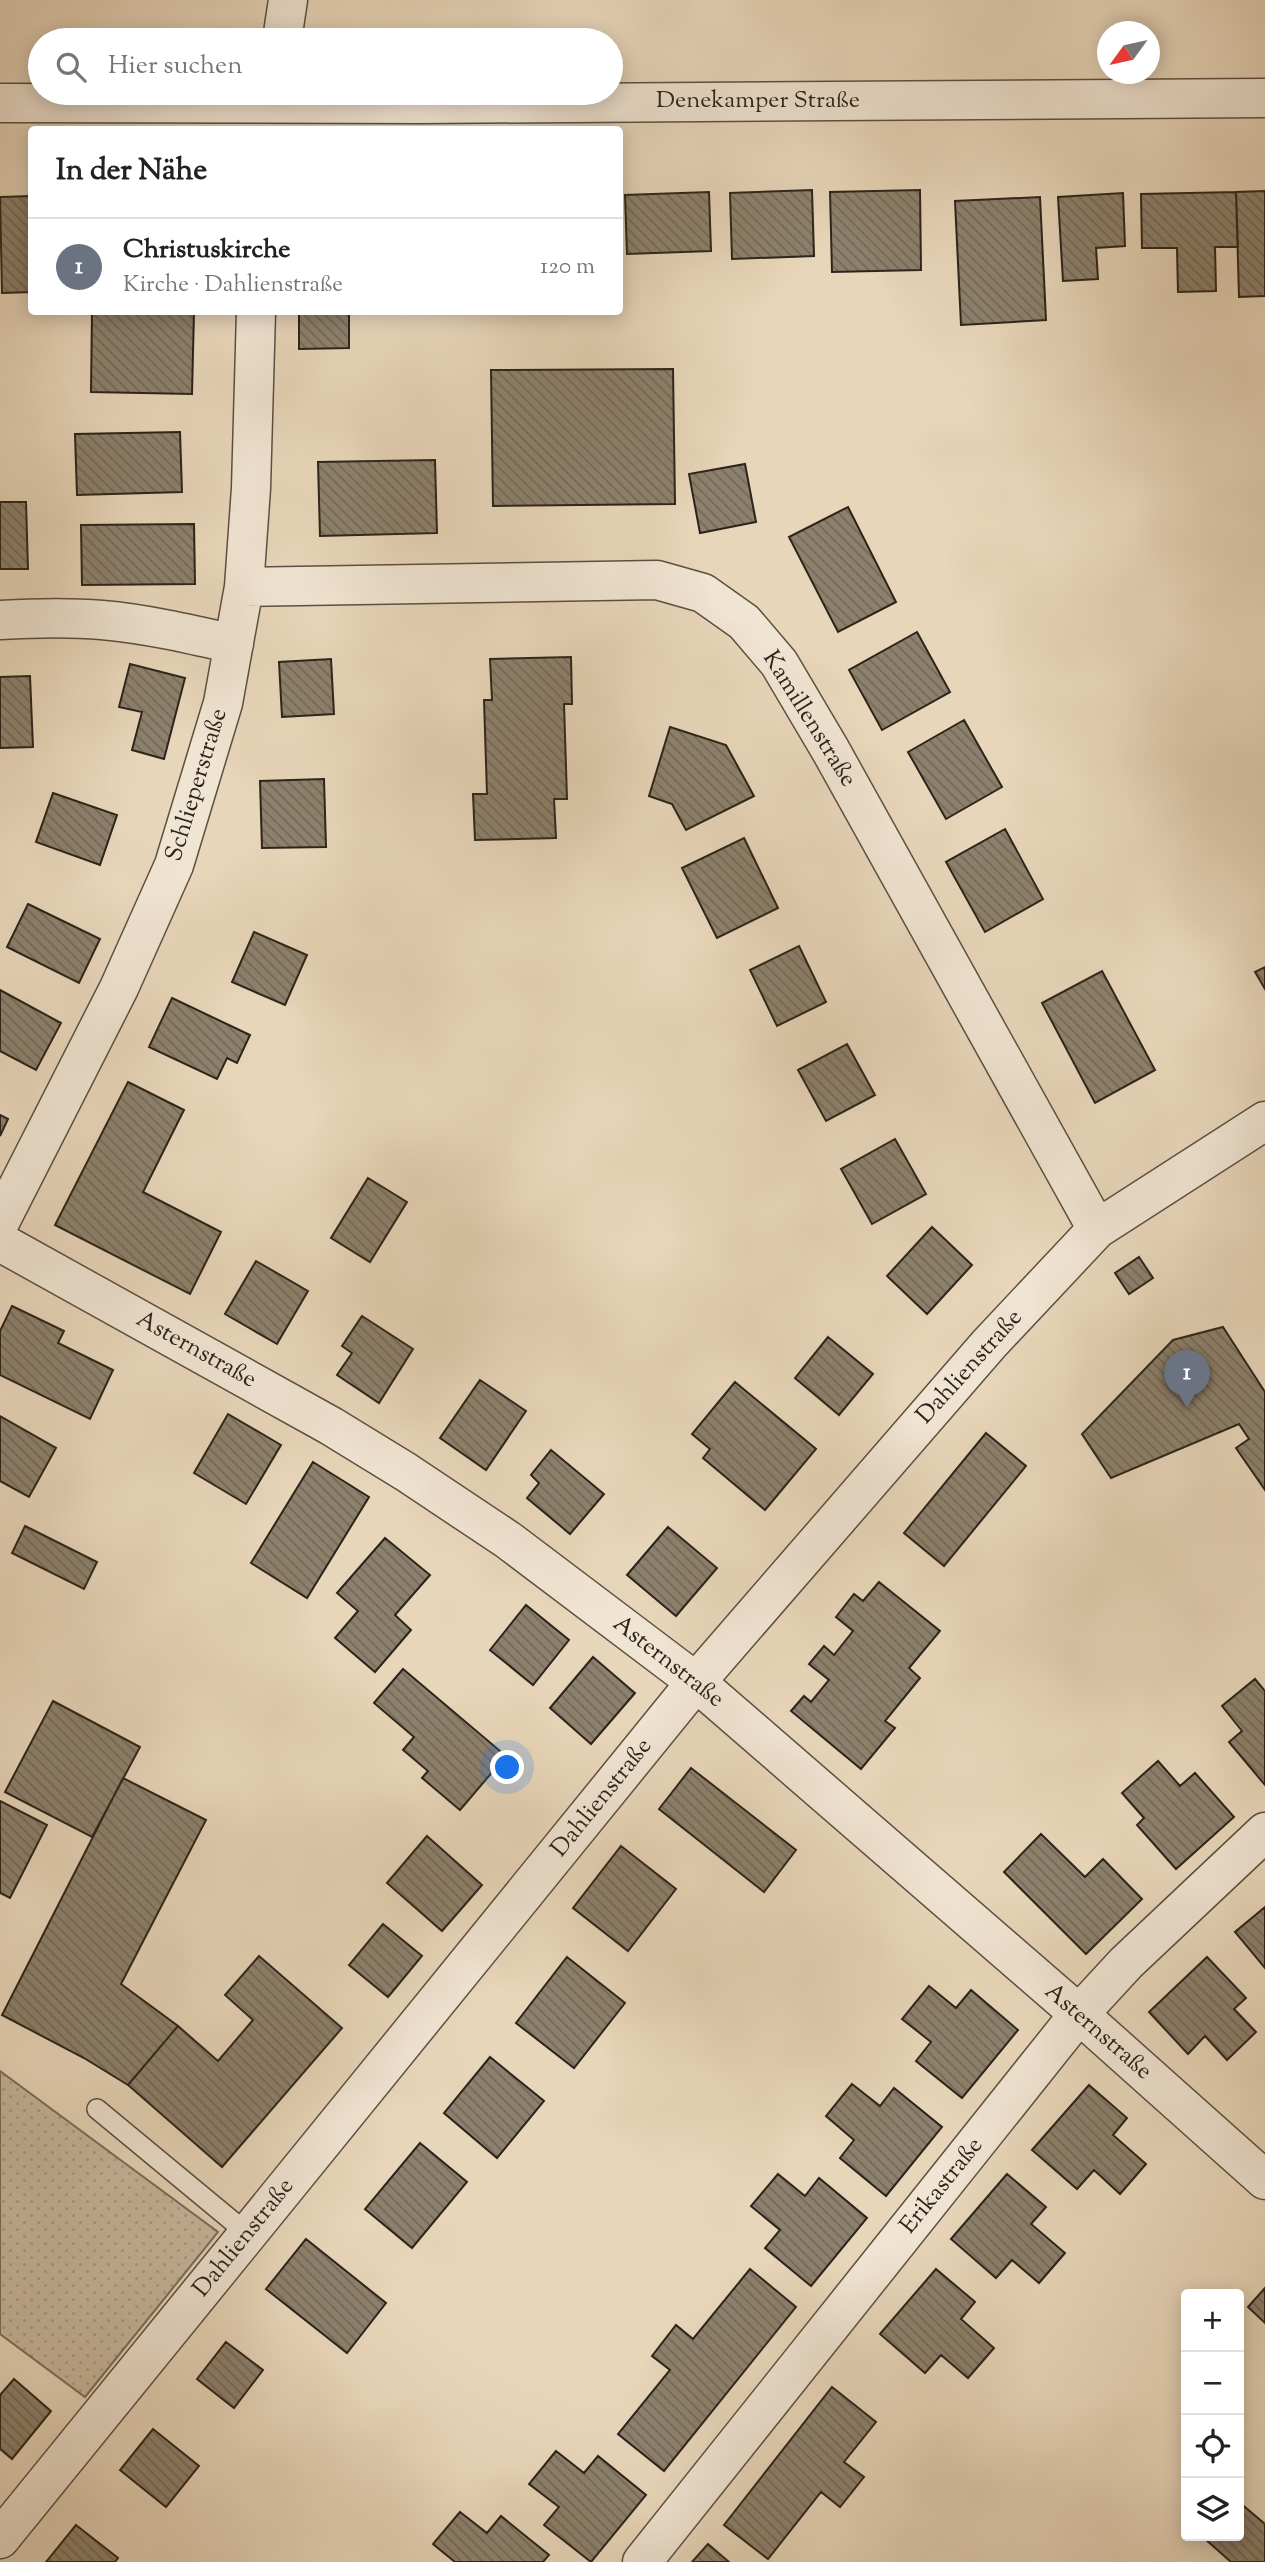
<!DOCTYPE html>
<html lang="de">
<head>
<meta charset="utf-8">
<style>
	:root { --surface:#fff; --page:#f6f6f6; --text:#222; --muted:#767676; --line:#e0e0e0; --accent:#0f766e }
	body { margin:0; font-family:"Sorts Mill Goudy",serif; background:var(--page); color:var(--text) }
	.controls { position:absolute; right:21px; bottom:21px; display:grid; overflow:hidden; border-radius:7px; box-shadow:0 4px 18px #0003 }
	.controls button { width:63px; height:63px; display:grid; place-items:center; padding:0; border:0; border-bottom:2px solid var(--line); background:var(--surface); color:var(--text); font:35px sans-serif }
	.compass { position:absolute; left:1097px; top:21px; width:63px; height:63px; border-radius:50%; background:var(--surface); box-shadow:0 4px 18px #0003; rotate:237deg }
	.you { position:absolute; left:508px; top:1768px; width:24px; height:24px; margin:-18px; border:5px solid #fff; border-radius:50%; background:#1a73e8; box-shadow:0 0 0 10px #1a73e833 }
	.badge { display:grid; place-items:center; width:46px; height:46px; border-radius:50%; background:var(--accent); color:#fff; font-size:23px; font-weight:700 }
	.pin { position:absolute; translate:-50% -58px; filter:drop-shadow(0 2px 4px #0008) }
	.pin::after { content:''; position:absolute; top:37px; width:24px; height:21px; background:inherit; clip-path:polygon(0 0,100% 0,50% 100%) }
	.list { margin:0; padding:0; list-style:none }
	h2 { display:flex; justify-content:space-between; align-items:center; height:91px; margin:0; padding:0 28px; font-size:30px }
	h2 small { font-size:23px; font-weight:400; color:var(--muted) }
	.list li { display:grid; grid-template-columns:46px 1fr auto; gap:21px; align-items:center; box-sizing:border-box; height:98px; padding:0 28px; border-top:2px solid var(--line) }
	.list b { display:block; font-size:26px; white-space:nowrap }
	.list p { margin:0; font-size:23px; white-space:nowrap; color:var(--muted) }
	.list em { font-size:23px; font-style:normal; color:var(--muted) }
	.icon { flex:none; width:38px; height:38px; fill:none; stroke:currentColor; stroke-width:2; stroke-linecap:round; stroke-linejoin:round }
	.map { position:relative; flex:none; width:1265px; height:2562px; overflow:hidden }
	.search { position:absolute; background:var(--surface); box-shadow:0 4px 18px #0003; left:28px; top:28px; width:595px; height:77px; display:flex; align-items:center; gap:18px; box-sizing:border-box; padding:0 24px; border-radius:38px; color:var(--muted); font-size:26px }
	.panel { position:absolute; background:var(--surface); box-shadow:0 4px 18px #0003; left:28px; top:126px; width:595px; height:189px; border-radius:7px }
	.map>svg:first-child { display:block }
	.green { fill:url(#green-dots); stroke:#7a6e5c; stroke-width:2 }
	.building { fill:url(#building-back-hatch); stroke:#2b241a; stroke-width:2 }
	.lines { fill:none; stroke-linecap:round; stroke-linejoin:round }
	.service-casing { stroke:#5a5042; stroke-width:22 }
	.minor-casing { stroke:#5a5042; stroke-width:41 }
	.tertiary-casing { stroke:#5a5042; stroke-width:41 }
	.service { stroke:#f0e4d2; stroke-width:19 }
	.minor { stroke:#f0e4d2; stroke-width:38 }
	.tertiary { stroke:#f0e4d2; stroke-width:38 }
	.labels { text-anchor:middle; dominant-baseline:central; stroke-width:6; stroke-linejoin:round; paint-order:stroke }
	.street-label { font-size:24px; fill:#2b241a; stroke:#f0e4d2 }
</style>
</head>
<body>
<div class="map">
<svg width="1265" height="2562" viewBox="0 0 1265 2562">
	<defs>
		<pattern id="green-dots" width="8" height="8" patternUnits="userSpaceOnUse" patternTransform="scale(1.75)"><rect width="8" height="8" fill="#c8b89f"/><path d="M2 2h.1M6 6h.1" fill="none" stroke="#ac9e88" stroke-width="1.8" stroke-linecap="round"/></pattern>
		<pattern id="building-back-hatch" width="6" height="6" patternUnits="userSpaceOnUse" patternTransform="scale(1.75)"><rect width="6" height="6" fill="#8d816d"/><path d="M-1 5l2 2M0 0l6 6M5-1l2 2" fill="none" stroke="#736959"/></pattern>
	</defs>
	<rect width="100%" height="100%" fill="#e8d6ba"/>
	<filter id="stains"><feTurbulence type="fractalNoise" baseFrequency=".00286" numOctaves="4"/><feColorMatrix values="0 0 0 0 .2 0 0 0 0 .09 0 0 0 0 .02 0 0 0 .5 -.17"/></filter>
	<radialGradient id="worn" r=".72"><stop offset=".6" stop-color="#630" stop-opacity="0"/><stop offset="1" stop-color="#630" stop-opacity=".3"/></radialGradient>
	<path class="green" d="M0,2071L218,2232L85,2397L0,2334Z"/>
	<path class="building" d="M812,190L814,256L732,259L730,193Z
		M920,190L921,270L832,272L830,192Z
		M1265,191V296L1239,297L1236,192Z
		M709,192L711,251L627,254L625,195Z
		M1236,192L1238,247H1215L1216,291L1178,292L1177,248H1142L1141,194Z
		M1123,193L1125,246L1096,248L1098,279L1063,281L1058,197Z
		M32,196V292L2,293L0,197Z
		M1040,197L1046,320L961,325L955,201Z
		M92,312H194L192,394L91,392Z
		M299,312H349V348L299,349Z
		M673,369L675,504L493,506L491,370Z
		M180,432L182,492L77,495L75,434Z
		M435,460L437,533L320,536L318,462Z
		M745,464L756,522L700,533L689,474Z
		M0,502H26L28,569H0Z
		M848,507L896,602L838,632L789,537Z
		M194,524L195,584L82,585L81,525Z
		M917,632L950,692L882,730L849,670Z
		M571,657L572,704H564L567,799H554L556,838L475,840L473,794H487L484,700H492L490,659Z
		M331,659L334,714L282,717L279,662Z
		M130,664L185,678L164,759L132,750L142,712L119,707Z
		M30,676L33,747L0,748V677Z
		M964,720L1002,787L946,819L908,752Z
		M670,727L726,745L754,796L686,830L672,804L649,796Z
		M324,779L326,847L262,848L260,781Z
		M53,793L117,815L100,865L36,842Z
		M1005,829L1043,899L985,932L946,862Z
		M744,838L778,908L717,938L682,868Z
		M28,904L100,939L79,983L7,947Z
		M254,932L307,955L285,1005L232,982Z
		M799,946L826,1002L777,1026L750,970Z
		M1265,967V989L1255,972Z
		M1102,971L1155,1070L1095,1103L1042,1003Z
		M0,990L61,1023L36,1070L0,1051Z
		M172,998L250,1035L237,1063L227,1058L217,1079L149,1047Z
		M847,1044L875,1095L826,1121L798,1070Z
		M128,1082L184,1110L143,1192L221,1232L190,1294L55,1225Z
		M0,1115L8,1119L0,1136Z
		M895,1139L926,1194L872,1224L841,1169Z
		M368,1178L407,1202L370,1262L331,1238Z
		M932,1227L972,1265L927,1314L887,1276Z
		M1139,1257L1153,1278L1129,1294L1115,1273Z
		M256,1261L308,1291L277,1344L225,1314Z
		M12,1306L64,1331L58,1343L113,1370L90,1419L0,1375V1331Z
		M362,1316L413,1349L379,1403L337,1375L352,1353L342,1346Z
		M1223,1327L1265,1392V1490L1236,1448L1249,1439L1239,1424L1111,1478L1082,1434L1173,1340Z
		M828,1337L873,1374L839,1415L795,1378Z
		M480,1380L526,1411L486,1470L440,1438Z
		M735,1382L816,1449L765,1510L703,1458L710,1449L692,1434Z
		M228,1414L281,1445L246,1504L194,1473Z
		M0,1416L56,1448L29,1497L0,1481Z
		M986,1433L1026,1466L944,1566L904,1533Z
		M551,1450L604,1494L570,1534L527,1498L539,1483L531,1475Z
		M313,1462L369,1497L307,1598L251,1563Z
		M25,1526L97,1562L84,1589L12,1553Z
		M668,1527L717,1568L676,1616L627,1575Z
		M385,1538L430,1575L395,1615L411,1630L375,1672L335,1638L358,1611L337,1593Z
		M879,1582L940,1631L909,1668L920,1678L885,1721L895,1728L861,1769L791,1711L804,1696L811,1702L829,1680L809,1664L824,1646L834,1655L853,1631L836,1617L854,1594L863,1601Z
		M526,1605L569,1640L533,1685L490,1650Z
		M593,1657L635,1693L591,1744L550,1708Z
		M403,1669L506,1756L460,1810L422,1778L428,1771L403,1750L414,1737L374,1703Z
		M1255,1679L1265,1691V1785L1229,1742L1242,1731L1222,1706Z
		M53,1701L140,1747L92,1837L5,1792Z
		M1158,1761L1180,1786L1195,1773L1234,1817L1176,1869L1137,1825L1144,1818L1122,1793Z
		M691,1768L796,1850L764,1892L659,1809Z
		M123,1778L206,1820L121,1984L178,2026L128,2085L84,2058L2,2015Z
		M0,1801L47,1825L10,1898L0,1893Z
		M1041,1834L1085,1877L1103,1859L1142,1899L1086,1954L1004,1872Z
		M427,1836L482,1885L442,1931L387,1883Z
		M621,1846L676,1889L628,1951L573,1908Z
		M1265,1907V1968L1235,1932Z
		M383,1924L422,1956L388,1997L349,1965Z
		M259,1956L342,2028L222,2167L128,2085L178,2026L218,2061L253,2020L225,1995Z
		M567,1957L625,2003L574,2068L516,2023Z
		M1207,1957L1246,1998L1234,2009L1256,2032L1227,2060L1205,2036L1188,2054L1149,2012Z
		M929,1986L956,2008L971,1990L1018,2030L962,2098L916,2061L931,2042L902,2019Z
		M490,2057L544,2101L497,2158L444,2113Z
		M852,2084L880,2106L894,2088L942,2127L886,2196L840,2158L854,2140L826,2116Z
		M1089,2085L1127,2118L1113,2135L1146,2164L1120,2194L1094,2170L1077,2189L1032,2150Z
		M420,2143L467,2182L412,2248L365,2209Z
		M778,2174L805,2196L819,2178L867,2218L811,2286L765,2248L780,2230L751,2206Z
		M1007,2174L1046,2207L1031,2224L1065,2253L1039,2283L1012,2260L996,2278L951,2239Z
		M306,2239L386,2303L347,2353L266,2289Z
		M750,2269L796,2307L664,2471L618,2434L670,2370L652,2356L676,2325L693,2339Z
		M936,2269L975,2302L961,2319L994,2348L968,2378L941,2355L925,2373L880,2334Z
		M1265,2288V2323L1248,2307Z
		M226,2342L263,2370L234,2408L197,2379Z
		M14,2379L51,2411L12,2459L0,2449V2395Z
		M832,2387L876,2422L844,2462L864,2477L840,2507L821,2492L768,2559L724,2525Z
		M153,2429L199,2466L166,2507L120,2470Z
		M556,2451L584,2473L598,2456L646,2495L591,2562L544,2525L559,2507L529,2484Z
		M1239,2502L1265,2524V2562H1231L1205,2539L1208,2536H1239Z
		M460,2512L487,2533L501,2516L549,2555L543,2562H455L433,2544Z
		M76,2525L118,2558L115,2562H46Z
		M708,2544L729,2562H692Z"/>
	<g class="lines">
		<defs>
			<path id="service" d="M97,2109L248,2234"/>
			<path id="minor" d="M282,40L288,0
				M244,587L657,580L703,593L744,622L779,663L831,751L1097,1229
				M0,620C34,618 68,617 102,620C147,624 190,634 234,644
				M0,1222L119,988L174,865L223,703L244,587L251,488L256,312
				M0,1242L331,1426L406,1472L508,1540L696,1682L1079,2014L1265,2180
				M0,2539L696,1682L989,1344L1097,1229L1265,1121
				M642,2562L1079,2014L1126,1963L1265,1832"/>
			<path id="tertiary" d="M0,103L421,104L1265,98"/>
		</defs>
		<use href="#service" class="service-casing"/>
		<use href="#minor" class="minor-casing"/>
		<use href="#tertiary" class="tertiary-casing"/>
		<use href="#service" class="service"/>
		<use href="#minor" class="minor"/>
		<use href="#tertiary" class="tertiary"/>
	</g>
	<g class="labels">
		<g class="street-label">
			<text x="758" y="101">Denekamper Straße</text>
			<text transform="translate(809 719) rotate(58)">Kamillenstraße</text>
			<text transform="translate(197 785) rotate(-73)">Schlieperstraße</text>
			<text transform="translate(196 1350) rotate(29)">Asternstraße</text>
			<text transform="translate(970 1367) rotate(-48)">Dahlienstraße</text>
			<text transform="translate(668 1662) rotate(38)">Asternstraße</text>
			<text transform="translate(602 1798) rotate(-51)">Dahlienstraße</text>
			<text transform="translate(1098 2032) rotate(41)">Asternstraße</text>
			<text transform="translate(942 2186) rotate(-51)">Erikastraße</text>
			<text transform="translate(244 2238) rotate(-51)">Dahlienstraße</text>
		</g>
	</g>
	<rect width="100%" height="100%" filter="url(#stains)"/>
	<rect width="100%" height="100%" fill="url(#worn)"/>
</svg>
<div class="controls">
<button>+</button>
<button>−</button>
<button><svg class="icon" aria-label="locate" viewBox="0 0 24 24"><circle cx="12" cy="12" r="6"/><path d="M12 2v4M12 18v4M2 12h4M18 12h4"/></svg></button>
<button><svg class="icon" aria-label="layers" viewBox="0 0 24 24"><path d="M12 4l9 5-9 5-9-5zM3 14l9 5 9-5"/></svg></button>
</div>
<svg class="compass" viewBox="-18 -18 36 36"><path d="M0-13l5 13h-10z" fill="#e53935"/><path d="M0 13l5-13h-10z" fill="#767676"/></svg>
<div class="you"></div>
<div class="pin badge" style="left:1187px;top:1408px;background:#6b7280">1</div>
<div class="search"><svg class="icon" aria-label="search" viewBox="0 0 24 24"><circle cx="10" cy="10" r="6"/><path d="M15 15l6 6"/></svg>Hier suchen</div>
<section class="panel">
<h2>In der Nähe<small></small></h2>
<ul class="list">
<li><span class="badge" style="background:#6b7280">1</span><div><b>Christuskirche</b><p>Kirche · Dahlienstraße</p></div><em>120 m</em></li>
</ul>
</section>
</div>
</body>
</html>
